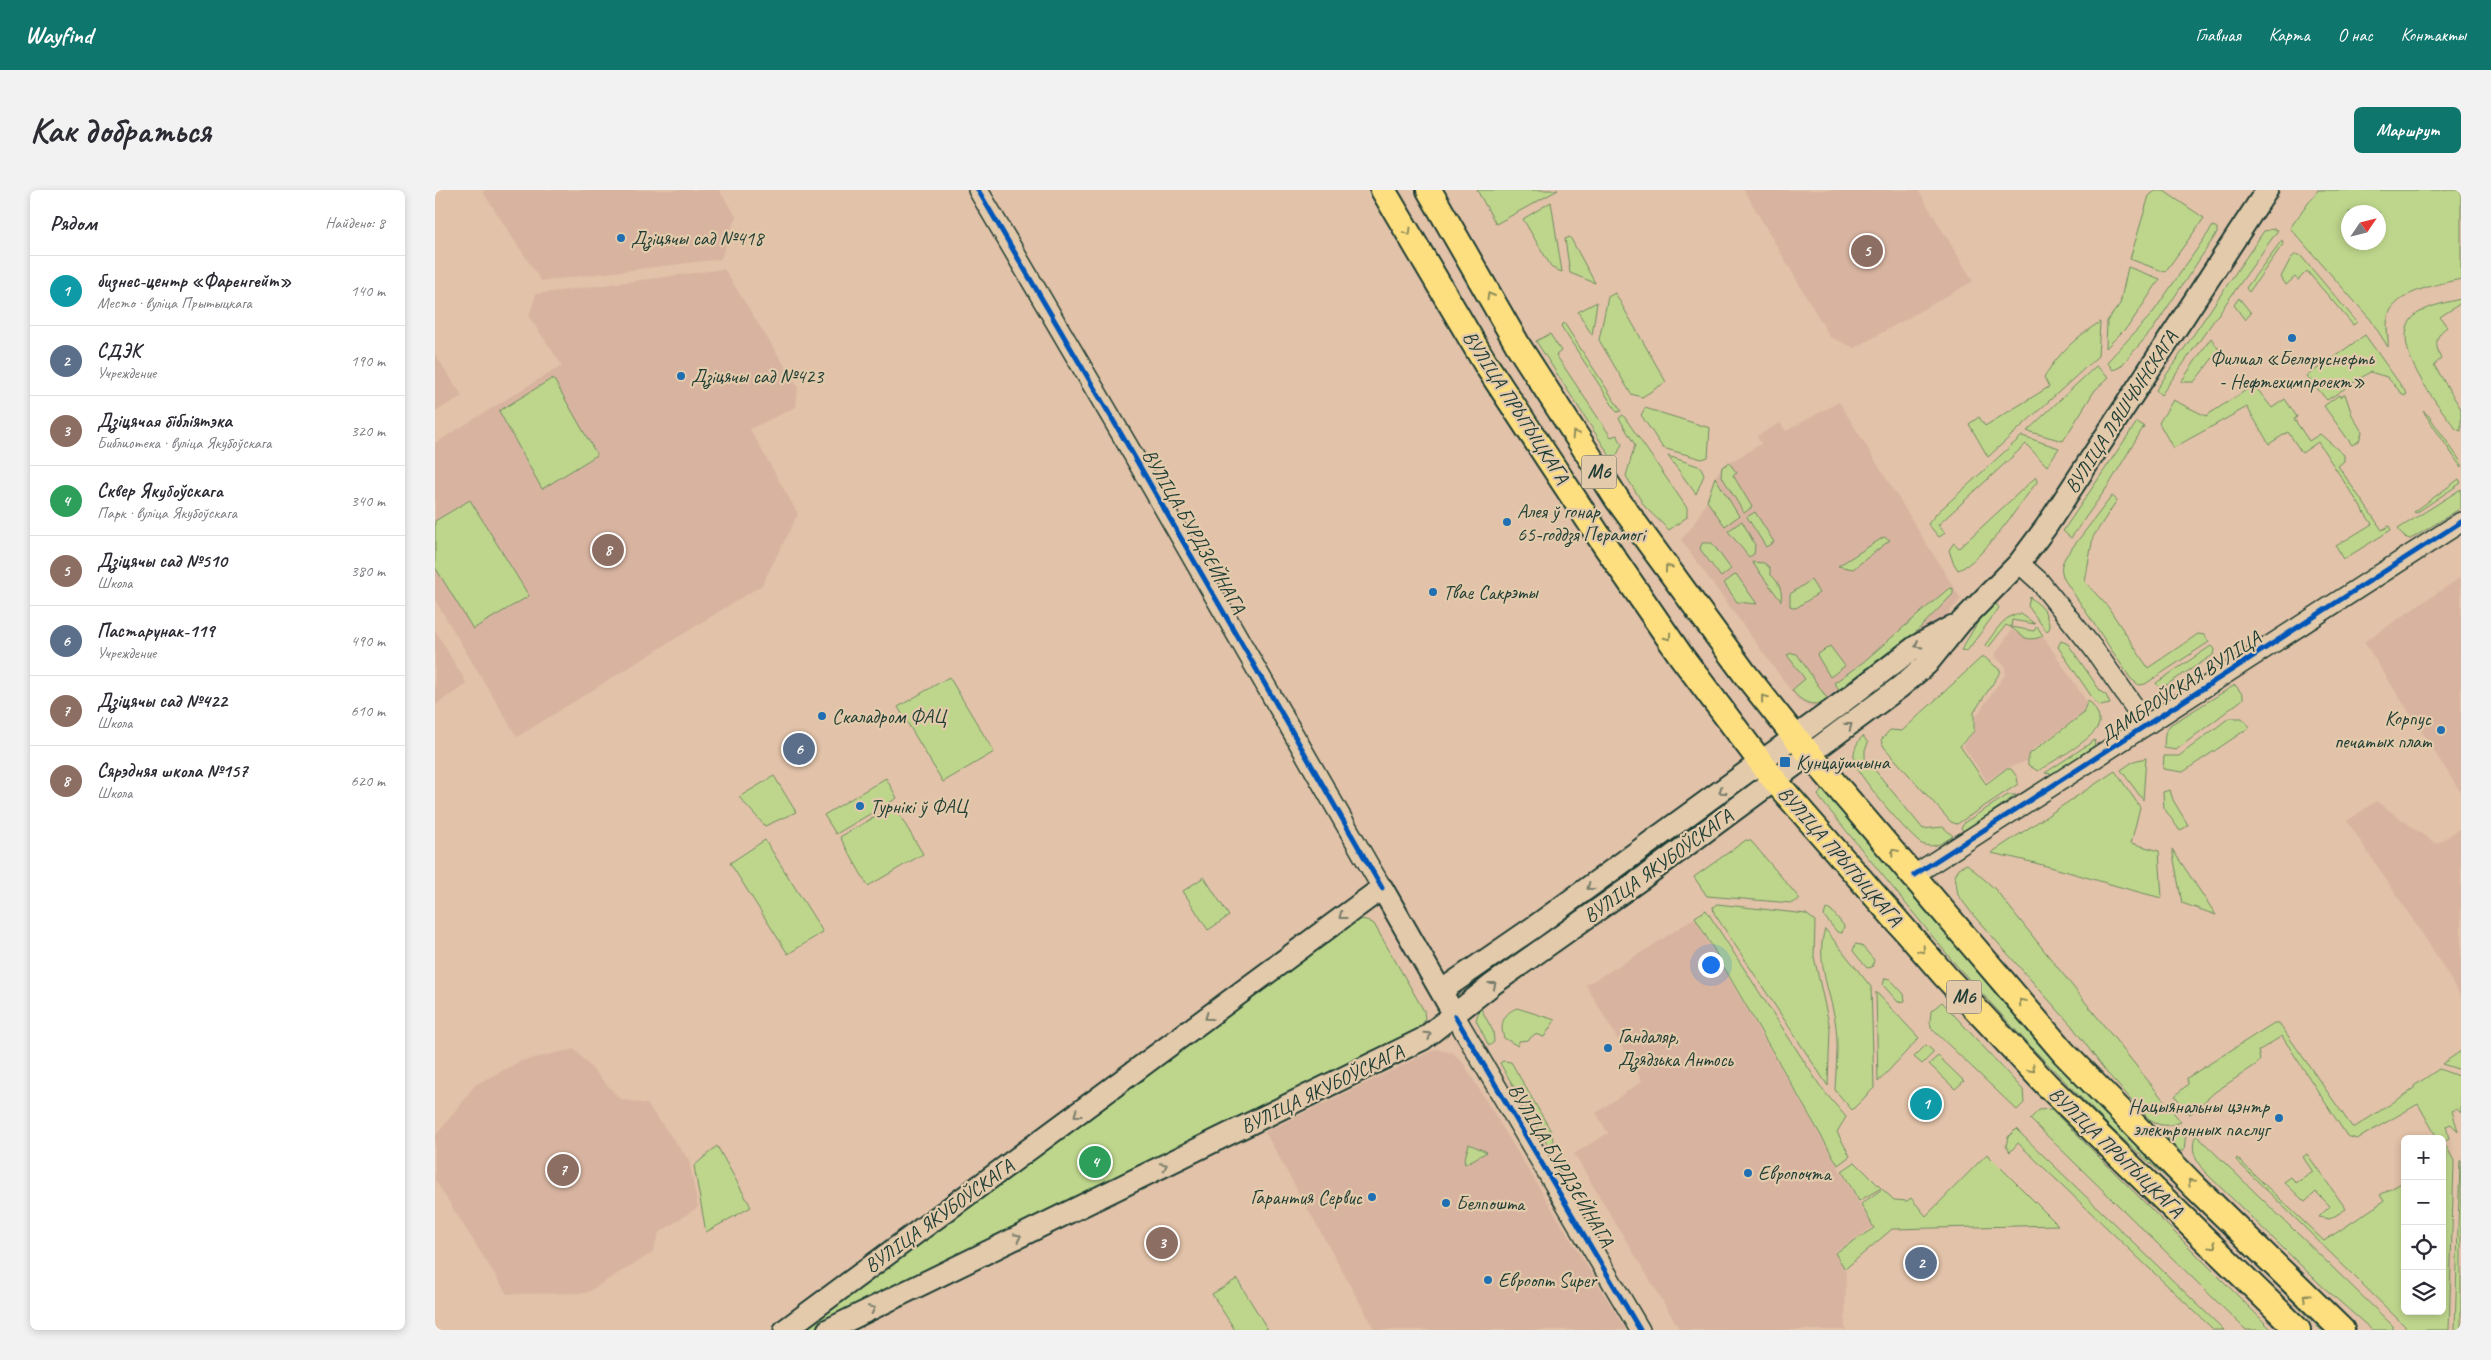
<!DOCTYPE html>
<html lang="ru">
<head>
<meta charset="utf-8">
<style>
	:root { --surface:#fff; --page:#f2f2f3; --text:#2b2b33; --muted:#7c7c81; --line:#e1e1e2; --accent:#0f766e }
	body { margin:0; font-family:Caveat,sans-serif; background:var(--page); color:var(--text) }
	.controls { position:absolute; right:15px; bottom:15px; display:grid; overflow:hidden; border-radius:8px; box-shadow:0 2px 8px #0003 }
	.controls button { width:45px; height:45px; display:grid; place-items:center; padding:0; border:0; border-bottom:1px solid var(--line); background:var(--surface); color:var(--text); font:25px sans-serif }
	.compass { position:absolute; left:1906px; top:15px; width:45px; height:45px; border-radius:50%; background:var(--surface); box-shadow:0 2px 8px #0003; rotate:55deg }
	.you { position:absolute; left:1275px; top:774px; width:18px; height:18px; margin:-12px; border:4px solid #fff; border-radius:50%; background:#1a73e8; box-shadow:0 0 0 8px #1a73e833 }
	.badge { display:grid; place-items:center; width:32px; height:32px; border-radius:50%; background:var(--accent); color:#fff; font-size:16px; font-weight:700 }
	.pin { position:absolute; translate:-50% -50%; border:2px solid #fff; box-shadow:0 1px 5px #0006 }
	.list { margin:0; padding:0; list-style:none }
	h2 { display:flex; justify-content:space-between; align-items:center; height:65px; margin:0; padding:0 20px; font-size:21px }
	h2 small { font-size:16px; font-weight:400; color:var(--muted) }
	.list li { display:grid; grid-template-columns:32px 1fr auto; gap:15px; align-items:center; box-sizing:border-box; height:70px; padding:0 20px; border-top:1px solid var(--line) }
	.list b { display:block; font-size:19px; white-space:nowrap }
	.list p { margin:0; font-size:16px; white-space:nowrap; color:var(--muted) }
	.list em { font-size:16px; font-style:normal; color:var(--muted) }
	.icon { flex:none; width:28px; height:28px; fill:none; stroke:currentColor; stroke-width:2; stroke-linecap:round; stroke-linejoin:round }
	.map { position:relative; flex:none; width:2026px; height:1140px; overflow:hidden; border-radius:8px }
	header { display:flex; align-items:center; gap:30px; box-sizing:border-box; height:70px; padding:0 25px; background:var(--accent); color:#fff }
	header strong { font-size:24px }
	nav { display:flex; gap:28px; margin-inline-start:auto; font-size:18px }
	.intro { display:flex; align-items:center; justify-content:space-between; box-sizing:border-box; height:120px; padding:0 30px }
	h1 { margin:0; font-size:35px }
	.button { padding:12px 22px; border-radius:8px; background:var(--accent); color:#fff; font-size:18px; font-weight:700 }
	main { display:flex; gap:30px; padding:0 30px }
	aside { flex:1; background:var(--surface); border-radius:8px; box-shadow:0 2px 8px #0003 }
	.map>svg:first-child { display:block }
	.built { fill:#d8b4a0 }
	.green { fill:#bed68c; stroke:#6e8a60; fill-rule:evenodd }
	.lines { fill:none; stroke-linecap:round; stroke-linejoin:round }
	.tertiary-casing { stroke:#1f3d34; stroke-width:22 }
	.secondary-casing { stroke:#1f3d34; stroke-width:25 }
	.primary-casing { stroke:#1f3d34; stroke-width:28 }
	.tertiary { stroke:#e3caab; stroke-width:19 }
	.secondary { stroke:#e3caab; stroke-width:21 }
	.primary { stroke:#fedf80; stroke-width:24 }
	.cycleway-casing { stroke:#e3caab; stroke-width:8 }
	.cycleway { stroke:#0057b8; stroke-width:5 }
	.oneway { stroke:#8e8e5a }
	.oneway2 { stroke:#777c6a }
	.poi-dot { fill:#1f6fb2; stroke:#e3caab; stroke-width:2 }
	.labels { text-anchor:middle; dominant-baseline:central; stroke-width:4.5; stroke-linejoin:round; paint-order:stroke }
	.shield { fill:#e3caab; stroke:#5a6758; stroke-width:1 }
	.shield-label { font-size:19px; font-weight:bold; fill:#1f3d34 }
	.poi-label { font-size:20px; fill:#1f3d34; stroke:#e3caab; text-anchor:start }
	.street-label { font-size:20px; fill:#1f3d34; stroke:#e3caab }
</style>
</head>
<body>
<header>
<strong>Wayfind</strong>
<nav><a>Главная</a><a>Карта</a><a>О нас</a><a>Контакты</a></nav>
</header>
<div class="intro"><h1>Как добраться</h1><a class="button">Маршрут</a></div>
<main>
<aside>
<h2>Рядом<small>Найдено: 8</small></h2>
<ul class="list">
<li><span class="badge" style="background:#0f9aa8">1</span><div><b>бизнес-центр «Фаренгейт»</b><p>Место · вуліца Прытыцкага</p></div><em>140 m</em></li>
<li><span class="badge" style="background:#5c6f8a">2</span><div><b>СДЭК</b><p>Учреждение</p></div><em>190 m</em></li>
<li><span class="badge" style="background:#8d6e63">3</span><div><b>Дзіцячая бібліятэка</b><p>Библиотека · вуліца Якубоўскага</p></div><em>320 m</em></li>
<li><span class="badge" style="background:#2e9e5b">4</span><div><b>Сквер Якубоўскага</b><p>Парк · вуліца Якубоўскага</p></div><em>340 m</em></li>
<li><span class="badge" style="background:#8d6e63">5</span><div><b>Дзіцячы сад №510</b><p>Школа</p></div><em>380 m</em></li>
<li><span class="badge" style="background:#5c6f8a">6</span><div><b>Пастарунак-119</b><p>Учреждение</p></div><em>490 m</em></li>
<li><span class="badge" style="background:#8d6e63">7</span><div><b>Дзіцячы сад №422</b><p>Школа</p></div><em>610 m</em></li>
<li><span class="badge" style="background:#8d6e63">8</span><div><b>Сярэдняя школа №157</b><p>Школа</p></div><em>620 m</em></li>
</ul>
</aside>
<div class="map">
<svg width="2026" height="1140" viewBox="0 0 2026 1140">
	<rect width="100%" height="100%" fill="#e2c2a8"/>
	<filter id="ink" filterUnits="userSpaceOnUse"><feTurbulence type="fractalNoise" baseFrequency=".02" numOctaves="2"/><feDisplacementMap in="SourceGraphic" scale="10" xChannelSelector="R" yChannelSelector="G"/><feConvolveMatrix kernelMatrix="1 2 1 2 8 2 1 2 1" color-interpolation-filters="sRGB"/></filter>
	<g filter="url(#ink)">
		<path class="built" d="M50,0H284L301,26L286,69L106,91L48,2Z
			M1309,0H1483L1538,91L1420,158L1395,147Z
			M289,79L363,197L361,217L315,239L363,324L327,395L82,547L0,410V253L127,175L94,127L101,104Z
			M0,164L27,206L0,222Z
			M1404,212L1526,409L1510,427L1454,472L1391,515L1376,517L1362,509L1246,350L1257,337L1272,311L1280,287L1287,277L1326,254L1322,246L1345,233L1351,241Z
			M2026,387V603L1929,452Z
			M1577,439L1579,442L1603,448L1608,446L1652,512L1648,524L1599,558L1593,565L1592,571L1570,579L1552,591L1528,556L1540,540V528L1570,484V476L1559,466Z
			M0,440L32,494L0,515Z
			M1941,611L2001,654L2026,638V807L1998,760L1912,631Z
			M1259,728L1438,1037L1399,1062L1411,1081L1410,1140H1245L1139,964L1173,943L1161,923L1207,891L1151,795L1214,758Z
			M139,859L185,909L212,914L254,970L263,1017L224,1043L217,1063L151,1103L72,1104L0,990V947L40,895L86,871Z
			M1001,859L1018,863L1029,874L1191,1140H940L830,942Z"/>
		<path class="green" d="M1042,0H1123L1061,34Z
			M1883,0H2026V89C2005,94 1967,100 1955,121C1949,132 1954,146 1953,157L1936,130L1855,38ZM1944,22V52H1914V22Z
			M1720,1H1729L1769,28L1730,82L1695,69L1714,6Z
			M1116,12L1127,82L1117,78L1088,29Z
			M1778,36L1782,38V43L1718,139L1685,177L1678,180L1672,172L1717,124Z
			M1839,39L1843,40L1726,205L1721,200L1829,41Z
			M1135,47L1160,93L1135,83L1130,49Z
			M1847,50L1848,54L1814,102L1811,98Z
			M1860,65H1865L1922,132L1918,135L1872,81L1863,90L1860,87L1851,95L1846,87L1856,68Z
			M1693,77L1725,89L1695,134L1671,158L1672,131L1685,114Z
			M1180,103L1231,192L1207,207L1196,204L1164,150L1173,107Z
			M1804,108L1816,123L1810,130L1799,115Z
			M2026,109V113L2005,127L2012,137C1999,146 2000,156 2006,169L1999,175L2026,219V241L2021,239C2005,217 1944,146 1985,122C1998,115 2012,112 2026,109Z
			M1162,112L1157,145L1143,122Z
			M1665,132L1663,166L1553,267L1534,234L1544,227L1550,236L1614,197L1609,187C1624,163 1641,147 1665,132Z
			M1129,133L1186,221L1182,222L1126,136Z
			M1115,144L1126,161L1121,165L1176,247L1182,245L1187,254L1182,265L1175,266L1101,151Z
			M1930,145L1972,204L1969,206L1952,187L1935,182L1892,210L1872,186Z
			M1776,148L1784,160L1759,192H1746Z
			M1661,176L1674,187L1660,200L1628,251L1592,241Z
			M118,188L162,265L107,299L64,221Z
			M1819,195L1837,218L1850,209L1862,227L1859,229L1874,251L1885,244L1909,265V271L1903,276L1947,340L1954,336L1956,340L1909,369L1901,356L1937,334L1883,252L1867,263L1853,242L1834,254L1812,217L1738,258L1724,233L1738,210L1771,226Z
			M1910,204L1917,225L1927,242L1924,251L1917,255L1889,216L1904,205L1905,207Z
			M1210,218L1275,238L1273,267L1267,269L1228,258L1206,225Z
			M1988,221L1994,226L2026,272V277Z
			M1188,225L1252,318V327L1234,340L1210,317L1191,286L1200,255L1184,228Z
			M1702,232L1709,236L1675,293L1636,348L1628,341Z
			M1587,246L1624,258L1612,276L1591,254L1503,335L1510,343L1504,347L1493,334L1502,323Z
			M1233,266L1266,277L1269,285L1261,304Z
			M1294,273L1302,283L1298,285L1317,317L1309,323L1286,285L1287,277Z
			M1280,287L1304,326L1290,336L1272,311Z
			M1601,287L1602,292C1586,312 1546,373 1523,380L1518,372L1514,360L1519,353L1524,358Z
			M2024,289L2026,293L1981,323L1979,322Z
			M2026,299V318L1981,346L1975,349L1969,347L1963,339Z
			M1677,306L1682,310L1658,347L1650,392L1673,417L1713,478L1763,444L1769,445L1774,452L1710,494L1704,495L1696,489L1629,389C1625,378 1626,375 1631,366Z
			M35,310L94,406L38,439L0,377V331Z
			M1320,322L1339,352L1331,357L1312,327Z
			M1307,331L1320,355L1319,364L1314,367L1293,341Z
			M1449,347L1455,350L1418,379L1403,376Z
			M1267,353H1277L1296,379L1286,387L1265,359Z
			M1317,372L1329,373L1335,378V384C1343,391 1348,400 1346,411Z
			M1301,384L1322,414L1302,412L1289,393Z
			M1376,390L1384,403L1361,418L1355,416V404Z
			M1518,398V404L1475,448L1405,500L1399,493L1427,473L1513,399Z
			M1595,407L1609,419L1615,437L1612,442L1593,416Z
			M1558,414L1562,415L1564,418L1532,461L1526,460L1549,422Z
			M1581,424H1586L1600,434L1577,430L1576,437L1599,441L1602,436L1608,446C1587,455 1586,441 1571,435L1553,458L1550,455C1559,444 1567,428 1581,424Z
			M1626,451L1633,454L1666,502L1671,505L1675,514L1665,516L1661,513L1623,457Z
			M1395,456L1410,476L1395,487L1382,465Z
			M1776,456L1779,459L1778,465L1725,499L1721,493Z
			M1357,463L1362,464L1393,510C1378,518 1367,513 1357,500L1370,489L1352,465Z
			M1548,466L1566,481L1539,522V541L1525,556L1551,594L1571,579H1576L1582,587L1583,594L1522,634L1516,632L1449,557L1446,550L1455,540L1467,541Z
			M514,487L559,562L508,592L463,517Z
			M1800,495L1808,505V509L1741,560L1729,558L1730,543L1735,535Z
			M1652,512H1655C1660,519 1665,525 1664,533C1662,548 1616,572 1603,581L1593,575V565L1648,524Z
			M1794,528H1807L1815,537L1748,582L1728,579L1729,566H1744Z
			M1428,546L1433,553L1430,560V568L1488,639L1508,637L1518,646C1508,653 1499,659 1487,654C1477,650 1423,585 1420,574C1417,564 1420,554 1428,546Z
			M1660,550L1659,556L1618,584L1610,583Z
			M1711,568L1708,610L1686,580L1699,571Z
			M1680,581L1705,617L1696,653L1724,661L1727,708C1669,694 1614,674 1556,663Z
			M339,586L361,622L330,636L304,607Z
			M451,588L462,608L401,644L389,625Z
			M1389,598L1400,607L1515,749L1570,815L1622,872L1894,1140H1886L1754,1008L1678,940L1598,859L1521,775L1387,611L1383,605Z
			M1735,600L1738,610L1753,635L1745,641L1729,618L1728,602Z
			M1573,605H1581L1529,642L1526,638L1530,632Z
			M459,616L488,664L433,696L405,647Z
			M330,650L388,742L353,764L295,673Z
			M1311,650L1316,651L1365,709L1357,713L1272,706L1259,687Z
			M1737,659L1781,725L1747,713Z
			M1532,674L1560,699L1746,932C1734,936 1727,937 1716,931L1672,883L1637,836L1539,726L1523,705L1520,686L1524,678Z
			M769,687L794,726L773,740L748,701Z
			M1282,714L1371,724L1380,731L1379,767L1395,838L1393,896L1279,723L1278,717Z
			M1391,719L1396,720L1409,736L1407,743L1402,742L1389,726Z
			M1271,720L1387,899L1411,927L1402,942L1415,966L1403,975L1260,727Z
			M922,729L932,730L939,734L989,821L990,830L984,838L901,883L862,909L378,1140H359Z
			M1390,739L1436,797L1439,898L1417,920L1400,900C1401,877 1404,853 1400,830C1395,801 1380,769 1390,739Z
			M1420,754L1426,755L1439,770L1437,777L1432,778L1418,761Z
			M1450,788L1455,789L1469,804L1470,811L1463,812L1448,795Z
			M1441,802L1484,848L1443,892Z
			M1507,812L1588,900L1589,913L1582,920L1497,839L1495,833L1496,821Z
			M1045,817L1058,841L1059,852L1054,856L1041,830Z
			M1082,818L1120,830L1109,847L1100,844L1093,850L1084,851L1083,856L1069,848C1064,834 1069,823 1082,818Z
			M1839,833H1844L1917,937H1920L1979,899V896L2004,879L2026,887V923L2022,919L2017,921L2023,941L2016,934L2011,936L2014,949L2009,952L2019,971L2014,1140H1974L1801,970L1802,968L1889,1051L1949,1011L1945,1005L1970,991V1121H2007V969L2012,966L2007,957V949H2003L1983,914L1922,949L1912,946L1847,846L1823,861L1825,870L1822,874L1780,902L1755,924L1740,906L1753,894L1752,888Z
			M1491,855L1499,862L1487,874L1479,867Z
			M2026,861V880L2007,874Z
			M1503,866L1529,891L1520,899L1494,874Z
			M1068,871L1076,872L1117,943L1118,952L1112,954L1065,873Z
			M1616,919L1837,1140H1811L1595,929L1604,920Z
			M1581,939L1789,1140H1779L1583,953L1575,962L1571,956L1573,947Z
			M1748,940L1751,942L1749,961H1745L1730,945Z
			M1761,945L1958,1136V1140H1937L1886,1095L1770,982C1760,970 1755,959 1761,945Z
			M1034,954L1052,962L1030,974L1029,971Z
			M282,956L316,1017L271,1042L259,976Z
			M1552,964L1623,1035L1457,1039L1410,1079L1400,1063L1439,1038L1426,1014L1447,999L1459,1010L1472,1011L1476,1008L1491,1026Z
			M1872,964L1911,1019L1895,1029L1884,1027L1895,1016L1881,1002L1870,1012L1849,992L1856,987L1861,993L1878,982L1868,967Z
			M2026,970V1140H2020L2025,971Z
			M1420,972L1446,998L1424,1011L1407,981Z
			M802,1089L833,1140H800L777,1104Z"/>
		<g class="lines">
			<defs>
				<path id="tertiary" d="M543,0L692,254L947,698
					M1584,373L1604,391L1658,458L1712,535
					M1479,685L2026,332
					M1020,826L1205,1140"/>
				<path id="secondary" d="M1006,801L1099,737L1404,515L1480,457L1518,436
					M350,1140L947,698L1020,826
					M393,1140L988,849L1058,794L1209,687L1465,497L1492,474L1526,432L1584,373L1611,337L1832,0"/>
				<path id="primary" d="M948,0L1052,176L1169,354L1246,466L1340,591L1510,786L1611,894L1863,1140
					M994,0L1084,157L1182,309L1310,484L1360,547L1629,863L1760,997L1907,1140"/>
			</defs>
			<use href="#tertiary" class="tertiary-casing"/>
			<use href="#secondary" class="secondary-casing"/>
			<use href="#primary" class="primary-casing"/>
			<use href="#tertiary" class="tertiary"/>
			<use href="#secondary" class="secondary"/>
			<use href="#primary" class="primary"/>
			<defs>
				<path id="cycleway" d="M543,0L692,254L947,698
					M1479,685L2026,332
					M1020,826L1205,1140"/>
			</defs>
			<use href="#cycleway" class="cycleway-casing"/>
			<use href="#cycleway" class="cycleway"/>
		</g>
		<defs><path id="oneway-chevron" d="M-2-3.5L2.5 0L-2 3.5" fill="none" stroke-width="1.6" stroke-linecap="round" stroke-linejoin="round" transform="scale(1.25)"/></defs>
		<g class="oneway">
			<use href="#oneway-chevron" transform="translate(973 42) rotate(59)"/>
			<use href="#oneway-chevron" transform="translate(1055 106) rotate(-120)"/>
			<use href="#oneway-chevron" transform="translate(1140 244) rotate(-123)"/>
			<use href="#oneway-chevron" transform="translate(1233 378) rotate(-126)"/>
			<use href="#oneway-chevron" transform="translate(1233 447) rotate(55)"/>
			<use href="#oneway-chevron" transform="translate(1329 508) rotate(-129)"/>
			<use href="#oneway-chevron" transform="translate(1459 662) rotate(-131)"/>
			<use href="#oneway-chevron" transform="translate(1487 760) rotate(49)"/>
			<use href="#oneway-chevron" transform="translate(1587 812) rotate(-130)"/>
			<use href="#oneway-chevron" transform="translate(1597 879) rotate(46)"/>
			<use href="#oneway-chevron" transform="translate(1756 992) rotate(-134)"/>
			<use href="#oneway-chevron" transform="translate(1778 1056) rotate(44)"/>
			<use href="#oneway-chevron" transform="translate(1871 1107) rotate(-136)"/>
		</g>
		<g class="oneway2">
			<use href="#oneway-chevron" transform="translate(1483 455) rotate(149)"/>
			<use href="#oneway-chevron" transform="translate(1414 536) rotate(-37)"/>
			<use href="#oneway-chevron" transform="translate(1287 601) rotate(144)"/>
			<use href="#oneway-chevron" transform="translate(1155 697) rotate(144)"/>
			<use href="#oneway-chevron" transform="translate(907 726) rotate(143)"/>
			<use href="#oneway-chevron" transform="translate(1058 795) rotate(-38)"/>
			<use href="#oneway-chevron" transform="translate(773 827) rotate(144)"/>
			<use href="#oneway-chevron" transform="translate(993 845) rotate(-35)"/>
			<use href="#oneway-chevron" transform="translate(642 924) rotate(144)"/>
			<use href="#oneway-chevron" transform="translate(729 976) rotate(-26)"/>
			<use href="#oneway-chevron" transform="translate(583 1047) rotate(-26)"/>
			<use href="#oneway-chevron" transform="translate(437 1119) rotate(-26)"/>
		</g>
	</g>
	<g class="poi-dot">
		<circle cx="186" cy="48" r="5"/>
		<circle cx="1857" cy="148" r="5"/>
		<circle cx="246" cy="186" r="5"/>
		<circle cx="1072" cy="332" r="5"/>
		<circle cx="998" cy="402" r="5"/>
		<circle cx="387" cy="526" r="5"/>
		<circle cx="2006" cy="540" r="5"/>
		<rect x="1344" y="566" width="12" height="12" rx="2.5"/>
		<circle cx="425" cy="616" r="5"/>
		<circle cx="1173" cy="858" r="5"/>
		<circle cx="1844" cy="928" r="5"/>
		<circle cx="1313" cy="983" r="5"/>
		<circle cx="937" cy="1007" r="5"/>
		<circle cx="1011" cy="1013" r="5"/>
		<circle cx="1053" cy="1090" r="5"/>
	</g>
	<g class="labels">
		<g class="shield">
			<rect x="1146.5" y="265.5" width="35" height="33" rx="4"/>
			<rect x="1511.5" y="790.5" width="35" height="33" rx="4"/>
		</g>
		<g class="shield-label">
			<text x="1164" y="282">М6</text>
			<text x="1529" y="807">М6</text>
		</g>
		<g class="poi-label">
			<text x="196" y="48">Дзіцячы сад №418</text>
			<text x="1857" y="168" text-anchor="middle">Филиал «Белоруснефть<tspan x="1857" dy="23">- Нефтехимпроект»</tspan></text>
			<text x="256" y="186">Дзіцячы сад №423</text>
			<text x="1082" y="321">Алея ў гонар<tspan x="1082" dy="23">65-годдзя Перамогі</tspan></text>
			<text x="1008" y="402">Твае Сакрэты</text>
			<text x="397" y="526">Скаладром ФАЦ</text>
			<text x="1996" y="528" text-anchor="end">Корпус<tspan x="1996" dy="23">печатых плат</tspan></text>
			<text x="1361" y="572">Кунцаўшчына</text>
			<text x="435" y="616">Турнікі ў ФАЦ</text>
			<text x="1183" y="846">Гандаляр,<tspan x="1183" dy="23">Дзядзька Антось</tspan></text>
			<text x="1834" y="916" text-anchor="end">Нацыянальны цэнтр<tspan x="1834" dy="23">электронных паслуг</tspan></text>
			<text x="1323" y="983">Европочта</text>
			<text x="927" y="1007" text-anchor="end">Гарантия Сервис</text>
			<text x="1021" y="1013">Белпошта</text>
			<text x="1063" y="1090">Евроопт Super</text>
		</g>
		<g class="street-label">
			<text transform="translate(1081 217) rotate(57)">ВУЛІЦА ПРЫТЫЦКАГА</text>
			<text transform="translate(1686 222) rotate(-57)">ВУЛІЦА ЛЯШЧЫНСКАГА</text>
			<text transform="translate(759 341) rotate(60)">ВУЛІЦА БУРДЗЕЙНАГА</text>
			<text transform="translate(1745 497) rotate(-33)">ДАМБРОЎСКАЯ ВУЛІЦА</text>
			<text transform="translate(1405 666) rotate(49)">ВУЛІЦА ПРЫТЫЦКАГА</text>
			<text transform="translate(1223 676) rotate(-36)">ВУЛІЦА ЯКУБОЎСКАГА</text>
			<text transform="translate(887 899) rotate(-26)">ВУЛІЦА ЯКУБОЎСКАГА</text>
			<text transform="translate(1681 962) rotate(44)">ВУЛІЦА ПРЫТЫЦКАГА</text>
			<text transform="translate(1126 975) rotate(59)">ВУЛІЦА БУРДЗЕЙНАГА</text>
			<text transform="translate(504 1026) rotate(-36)">ВУЛІЦА ЯКУБОЎСКАГА</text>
		</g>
	</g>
</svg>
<div class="controls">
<button>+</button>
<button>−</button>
<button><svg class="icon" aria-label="locate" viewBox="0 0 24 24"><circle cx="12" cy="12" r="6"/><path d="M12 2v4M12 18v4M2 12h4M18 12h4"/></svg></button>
<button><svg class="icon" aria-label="layers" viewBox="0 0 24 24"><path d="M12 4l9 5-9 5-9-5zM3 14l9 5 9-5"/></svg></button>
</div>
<svg class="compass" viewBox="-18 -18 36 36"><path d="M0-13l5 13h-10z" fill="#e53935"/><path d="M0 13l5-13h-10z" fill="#7c7c81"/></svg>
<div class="you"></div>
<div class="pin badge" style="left:1491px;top:914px;background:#0f9aa8">1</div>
<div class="pin badge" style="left:1486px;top:1073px;background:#5c6f8a">2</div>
<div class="pin badge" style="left:727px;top:1053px;background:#8d6e63">3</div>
<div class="pin badge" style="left:660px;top:972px;background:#2e9e5b">4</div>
<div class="pin badge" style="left:1432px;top:61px;background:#8d6e63">5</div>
<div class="pin badge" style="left:364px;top:559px;background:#5c6f8a">6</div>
<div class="pin badge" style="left:128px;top:980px;background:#8d6e63">7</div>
<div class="pin badge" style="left:173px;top:360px;background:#8d6e63">8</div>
</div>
</main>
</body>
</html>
